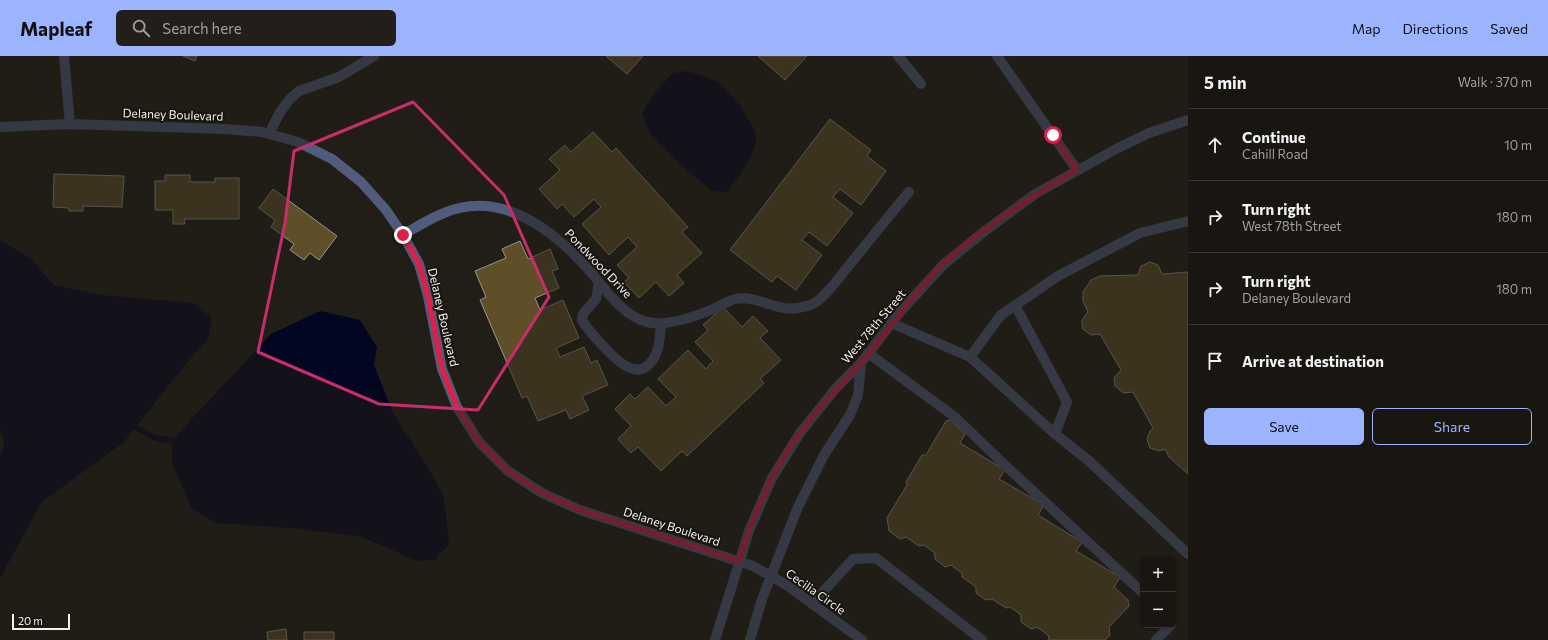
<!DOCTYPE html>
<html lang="en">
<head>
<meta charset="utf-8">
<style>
	:root { --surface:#191612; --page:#221f1b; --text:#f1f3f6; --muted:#9f9f9f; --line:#373532; --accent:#9cb4fd }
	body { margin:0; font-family:Commissioner,sans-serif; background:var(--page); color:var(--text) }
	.controls { position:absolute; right:12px; bottom:12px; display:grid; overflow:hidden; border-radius:6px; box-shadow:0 1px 3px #0004 }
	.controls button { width:36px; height:36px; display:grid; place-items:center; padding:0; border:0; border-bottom:1px solid var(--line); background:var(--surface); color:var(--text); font:20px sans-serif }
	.scale { position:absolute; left:12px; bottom:10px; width:58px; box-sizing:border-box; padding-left:4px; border:2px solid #f2f0eb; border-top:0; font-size:11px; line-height:14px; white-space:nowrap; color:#f2f0eb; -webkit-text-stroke:3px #18150f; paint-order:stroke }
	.stop { position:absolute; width:12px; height:12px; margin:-9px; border:3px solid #e11d48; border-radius:50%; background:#fff }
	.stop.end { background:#e11d48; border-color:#fff; box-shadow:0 1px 4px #0008 }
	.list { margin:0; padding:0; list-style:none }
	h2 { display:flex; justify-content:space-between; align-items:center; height:52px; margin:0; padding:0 16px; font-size:17px }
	h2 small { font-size:13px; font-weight:400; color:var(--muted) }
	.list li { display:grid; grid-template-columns:26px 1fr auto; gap:12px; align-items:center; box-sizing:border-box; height:72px; padding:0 16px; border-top:1px solid var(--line) }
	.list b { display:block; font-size:15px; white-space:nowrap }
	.list p { margin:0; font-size:13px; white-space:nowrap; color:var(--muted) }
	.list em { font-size:13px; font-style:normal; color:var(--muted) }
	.actions { display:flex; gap:8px; padding:12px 16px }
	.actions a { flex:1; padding:9px 0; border:1px solid var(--accent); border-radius:6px; text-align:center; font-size:14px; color:var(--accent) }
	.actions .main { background:var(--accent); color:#111 }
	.icon { flex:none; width:22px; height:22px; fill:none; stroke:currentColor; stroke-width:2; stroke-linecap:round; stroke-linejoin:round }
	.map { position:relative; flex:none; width:1188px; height:584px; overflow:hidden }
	header { display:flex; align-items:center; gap:24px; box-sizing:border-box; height:56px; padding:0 20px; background:var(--accent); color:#111 }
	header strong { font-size:19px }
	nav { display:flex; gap:22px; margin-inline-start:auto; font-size:14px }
	.search { width:280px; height:36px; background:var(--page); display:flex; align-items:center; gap:10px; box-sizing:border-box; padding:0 14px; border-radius:6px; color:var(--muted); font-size:15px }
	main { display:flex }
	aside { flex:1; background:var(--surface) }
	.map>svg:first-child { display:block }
	.water { fill:#030621 }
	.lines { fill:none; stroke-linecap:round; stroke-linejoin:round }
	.stream { stroke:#030621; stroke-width:6 }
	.building { fill:#5e4f29; stroke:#99958d }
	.minor { stroke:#515b7b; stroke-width:10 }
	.route { stroke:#e11d48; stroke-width:5 }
	.marked { fill:none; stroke:#c72e69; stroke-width:3; stroke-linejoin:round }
	.labels { text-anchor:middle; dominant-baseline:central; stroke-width:4; stroke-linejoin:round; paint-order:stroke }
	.street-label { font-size:12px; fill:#f2f0eb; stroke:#18150f }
</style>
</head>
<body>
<header>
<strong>Mapleaf</strong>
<div class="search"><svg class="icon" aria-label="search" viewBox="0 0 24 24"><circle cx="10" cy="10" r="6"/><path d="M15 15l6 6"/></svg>Search here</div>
<nav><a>Map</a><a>Directions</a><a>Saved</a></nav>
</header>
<main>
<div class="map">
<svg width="1188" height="584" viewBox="0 0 1188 584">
	<rect width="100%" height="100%" fill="#211e18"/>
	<path class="water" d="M687,15C696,18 711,21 719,27C730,35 756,68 756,82C755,102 738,120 728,136L712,135L690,117L651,80L642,57L654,37L673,17Z
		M0,184L31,203L54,229L102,239L194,247L212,262L208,283L185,309L124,386L42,446L0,522V399C5,391 5,383 0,375Z
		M320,255L360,264L377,291L374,309L393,357L431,416L444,441L449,488L435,504L417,505L362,481L289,472L215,467L191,452L172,407V384L271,278Z"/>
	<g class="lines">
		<path class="stream" d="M130,368L155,382L178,386"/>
	</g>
	<path class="building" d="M183,0H197L195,5Z
		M606,0H643L627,18Z
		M758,0H807L785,24Z
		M830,63L871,94L867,100L886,115L861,149L840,133L833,141L853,157L827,190L809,176L802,184L822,199L796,234L777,220L772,226L730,194Z
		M593,76L612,96L616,92L688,171L682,176L702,197L677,219L684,227L669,240L656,226L639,242L624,226L629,222L617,209L637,191L628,181L609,199L582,168L601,151L594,143L574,161L562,148L557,153L539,133L560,114L549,103L565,89L571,96Z
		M54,118L124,120L122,151L83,150V155H69V152L53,151Z
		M165,119H190V126H215V122H239V163H184L185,168H173V154H155V125H165Z
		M273,133L337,180L319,204L310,197L304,204L290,194L294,188L271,171L275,164L259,152Z
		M520,185L528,203L550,193L558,213L552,215L559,232L535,242L540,254L563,244L579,282L556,292L560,301L584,291L591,307L597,304L608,329L582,340L589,354L570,363L566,354L538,365L527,340L522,342L480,244L486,241L475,215L506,202L502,193Z
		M1150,206L1158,209L1162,218L1188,216V418L1169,401L1165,393L1160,395L1150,392L1147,383L1150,375L1153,372L1133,336L1123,337L1115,330L1114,322L1121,314L1100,278L1091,279L1083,273L1082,269V264L1088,256L1083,245V236L1091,224L1100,220L1138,219L1141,210Z
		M723,251L742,271L753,260L768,275L760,282L781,304L760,323L764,327L687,400L682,395L661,415L638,391L631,397L618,383L631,370L615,353L630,338L635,343L648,331L666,350L676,341L658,323L688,294L706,313L713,305L695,286L708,274L703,269Z
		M951,364L965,378L960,387L1005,414L999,423L1044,449L1038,459L1082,486L1076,495L1120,521L1114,531L1128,544L1129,550L1109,571L1110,579L1105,584H1049L1048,579L1037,571L1031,573L1021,566V559L1010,551L1006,552L992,543L986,544L976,537V531L962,521V517L951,509L945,511L935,503V497L924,489L919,490L906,481L900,483L889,475L887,462L907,429L906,426L922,399H926L946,365Z
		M286,573L287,584H268L267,576Z
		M304,576H334V584H304Z"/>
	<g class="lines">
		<path class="minor" d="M64,0L70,68
			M898,0L921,28
			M997,0L1077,114
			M0,71L70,68L225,73L262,76L298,86L332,103L361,126L386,154L403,179L419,208L428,240L442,313L457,351L479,386L508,415L542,437L580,454L753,510L785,528L862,584
			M269,78L279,58L289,44L299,35L339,21L374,0
			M403,179C416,171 429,163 444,157C503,132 558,177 594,220C608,237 625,261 647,266C667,271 694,261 713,253C720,250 728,245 735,243C755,238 776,256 798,252C804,251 811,250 816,246C829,237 840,220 851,207C870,183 890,159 909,136
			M599,227L596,243L583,258L582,264C588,275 597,283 606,293C620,308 642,328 656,298C660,290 660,277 661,268
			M1015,249L1067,346L1055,378
			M891,267L970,301L1001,259L1058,220L1140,177L1188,165
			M868,297L955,361L1007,411L1143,537
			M970,301L1055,378L1088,404L1188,498
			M812,548L853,503L876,502L982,584
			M715,584L749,475L772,422L800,377L836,332L861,307L900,256L944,208L985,175L1035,138L1116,93L1149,77L1188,64
			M750,584L762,543L798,451L824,399L850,359L858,339L861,307
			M1156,584L1171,569"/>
	</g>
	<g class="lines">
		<path class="route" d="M403,179L419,208L428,240L442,313L457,351L479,386L508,415L542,437L580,454L739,505C753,460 772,414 800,377C819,352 839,330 860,308C889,275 912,238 943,208C983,171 1031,141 1077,114L1053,79"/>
	</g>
	<path d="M0 0H1188V584H0ZM413,46L504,139L549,241L478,354L379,348L258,296L285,167L294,95Z" fill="#211e18" fill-opacity=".55" fill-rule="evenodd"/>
	<path class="marked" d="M413,46L504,139L549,241L478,354L379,348L258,296L285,167L294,95Z"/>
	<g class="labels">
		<g class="street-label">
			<text transform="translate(173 58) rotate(2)">Delaney Boulevard</text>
			<text transform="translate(599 207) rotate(46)">Pondwood Drive</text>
			<text transform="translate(444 261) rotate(77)">Delaney Boulevard</text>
			<text transform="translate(873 270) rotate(-50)">West 78th Street</text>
			<text transform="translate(672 470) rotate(18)">Delaney Boulevard</text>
			<text transform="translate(816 535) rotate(35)">Cecilia Circle</text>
		</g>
	</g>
</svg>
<div class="controls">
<button>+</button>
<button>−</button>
</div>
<div class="scale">20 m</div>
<div class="stop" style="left:1053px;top:79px"></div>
<div class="stop end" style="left:403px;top:179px"></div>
</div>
<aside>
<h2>5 min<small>Walk · 370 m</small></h2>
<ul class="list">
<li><svg class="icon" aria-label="ahead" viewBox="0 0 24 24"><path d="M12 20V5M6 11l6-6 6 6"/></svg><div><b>Continue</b><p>Cahill Road</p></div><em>10 m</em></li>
<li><svg class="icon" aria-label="right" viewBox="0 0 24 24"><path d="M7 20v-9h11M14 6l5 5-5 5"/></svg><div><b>Turn right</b><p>West 78th Street</p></div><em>180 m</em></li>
<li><svg class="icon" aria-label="right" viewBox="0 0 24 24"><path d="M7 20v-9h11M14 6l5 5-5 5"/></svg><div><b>Turn right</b><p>Delaney Boulevard</p></div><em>180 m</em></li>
<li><svg class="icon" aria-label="arrive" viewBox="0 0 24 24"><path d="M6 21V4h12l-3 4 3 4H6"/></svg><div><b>Arrive at destination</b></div></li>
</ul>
<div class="actions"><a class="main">Save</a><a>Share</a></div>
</aside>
</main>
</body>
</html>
